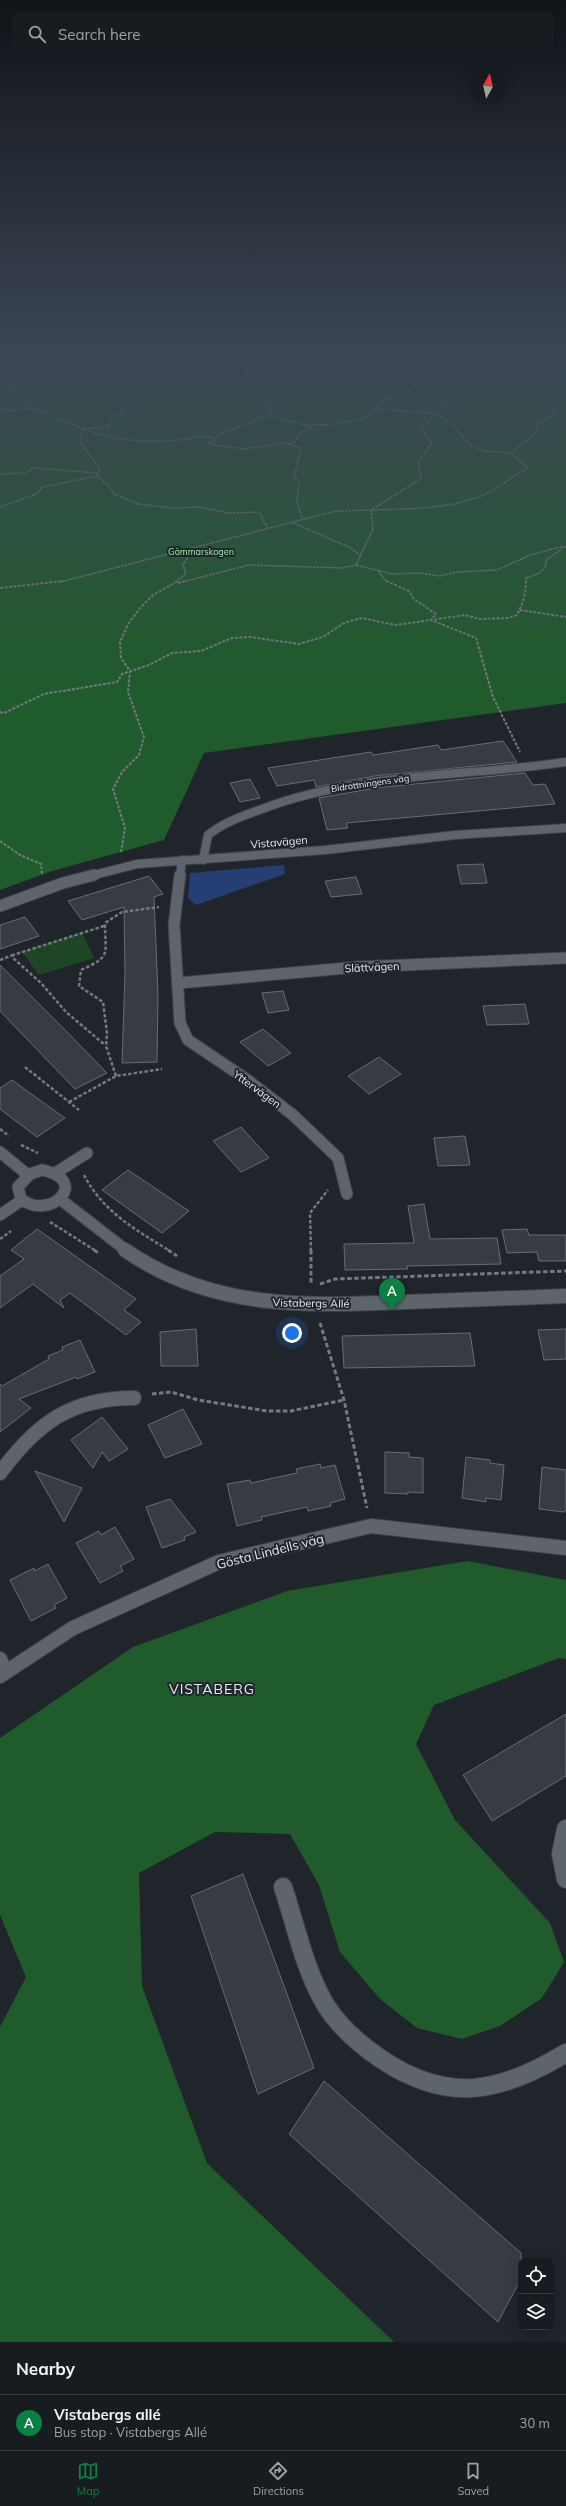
<!DOCTYPE html>
<html lang="en">
<head>
<meta charset="utf-8">
<style>
	:root { --surface:#171c20; --page:#24292d; --text:#f1f3f6; --muted:#9ea1a5; --line:#363a3e; --accent:#0b8043 }
	body { margin:0; font-family:Mulish,sans-serif; background:var(--page); color:var(--text) }
	.controls { position:absolute; right:12px; bottom:12px; display:grid; overflow:hidden; border-radius:8px; box-shadow:0 4px 16px #0002 }
	.controls button { width:36px; height:36px; display:grid; place-items:center; padding:0; border:0; border-bottom:1px solid var(--line); background:var(--surface); color:var(--text); font:20px sans-serif }
	.compass { position:absolute; left:470px; top:68px; width:36px; height:36px; border-radius:50%; background:var(--surface); box-shadow:0 4px 16px #0002; rotate:8deg }
	.you { position:absolute; left:292px; top:1333px; width:14px; height:14px; margin:-10px; border:3px solid #fff; border-radius:50%; background:#1a73e8; box-shadow:0 0 0 6px #1a73e833 }
	.badge { display:grid; place-items:center; width:26px; height:26px; border-radius:50%; background:var(--accent); color:#fff; font-size:13px; font-weight:700 }
	.pin { position:absolute; translate:-50% -33px; filter:drop-shadow(0 1px 2px #0008) }
	.pin::after { content:''; position:absolute; top:21px; width:14px; height:12px; background:inherit; clip-path:polygon(0 0,100% 0,50% 100%) }
	.list { margin:0; padding:0; list-style:none }
	h2 { display:flex; justify-content:space-between; align-items:center; height:52px; margin:0; padding:0 16px; font-size:17px }
	h2 small { font-size:13px; font-weight:400; color:var(--muted) }
	.list li { display:grid; grid-template-columns:26px 1fr auto; gap:12px; align-items:center; box-sizing:border-box; height:56px; padding:0 16px; border-top:1px solid var(--line) }
	.list b { display:block; font-size:15px; white-space:nowrap }
	.list p { margin:0; font-size:13px; white-space:nowrap; color:var(--muted) }
	.list em { font-size:13px; font-style:normal; color:var(--muted) }
	.icon { flex:none; width:22px; height:22px; fill:none; stroke:currentColor; stroke-width:2; stroke-linecap:round; stroke-linejoin:round }
	.map { position:relative; flex:none; width:566px; height:2342px; overflow:hidden }
	.search { position:absolute; background:var(--surface); box-shadow:0 4px 16px #0002; left:12px; right:12px; top:12px; height:44px; display:flex; align-items:center; gap:10px; box-sizing:border-box; padding:0 14px; border-radius:8px; color:var(--muted); font-size:15px }
	.sheet { height:108px; background:var(--surface) }
	nav { display:flex; justify-content:space-around; align-items:center; box-sizing:border-box; height:56px; border-top:1px solid var(--line); background:var(--surface); font-size:11px; color:var(--muted) }
	nav a { display:grid; justify-items:center; gap:2px }
	nav .on { color:var(--accent) }
	.map>svg:first-child { display:block }
	.green { fill:#1d4625 }
	.forest { fill:#205b2c }
	.water { fill:#253f75 }
	.building { fill:#363c42; stroke:#666d74 }
	.lines { fill:none; stroke-linecap:round; stroke-linejoin:round }
	.street-far3-casing { stroke:#3e4348; stroke-width:10 }
	.street-far2-casing { stroke:#3e4348; stroke-width:13 }
	.street-far1-casing { stroke:#3e4348; stroke-width:16 }
	.street-casing { stroke:#3e4348; stroke-width:20 }
	.path-far3 { stroke:#757a7f; stroke-width:1.5; stroke-dasharray:2.5 1; stroke-linecap:butt }
	.path-far2 { stroke:#757a7f; stroke-width:2; stroke-dasharray:3 1.5; stroke-linecap:butt }
	.path-far1 { stroke:#757a7f; stroke-width:2.5; stroke-dasharray:3.5 2; stroke-linecap:butt }
	.path { stroke:#757a7f; stroke-width:3; stroke-dasharray:4.5 2.5; stroke-linecap:butt }
	.street-far3 { stroke:#5e646c; stroke-width:8 }
	.street-far2 { stroke:#5e646c; stroke-width:11 }
	.street-far1 { stroke:#5e646c; stroke-width:14 }
	.street { stroke:#5e646c; stroke-width:18 }
	.labels { text-anchor:middle; dominant-baseline:central; stroke-width:4; stroke-linejoin:round; paint-order:stroke }
	.far-park-label { font-size:9px; fill:#9ff2aa; stroke:#1f252b }
	.far-street-label { font-size:9px; fill:#e6eaee; stroke:#1f252b }
	.street-label { font-size:11px; fill:#e6eaee; stroke:#1f252b }
	.near-street-label { font-size:13px; fill:#e6eaee; stroke:#1f252b }
	.near-neighbourhood-label { font-size:14px; letter-spacing:1px; fill:#e6eaee; stroke:#1f252b }
</style>
</head>
<body>
<div class="map">
<svg width="566" height="2342" viewBox="0 0 566 2342">
	<rect width="100%" height="100%" fill="#1f252b"/>
	<path class="green" d="M82,932L94,958L39,975L22,952Z"/>
	<path class="forest" d="M0,351H566V703L204,753L164,840L52,871L0,890Z
		M468,1561L566,1580V1659L559,1658L434,1705L416,1744L455,1820L550,1923L564,1962L542,1998L500,2026L462,2039L417,2028L380,1999L340,1952L319,1885L290,1834L215,1832L139,1873L142,1986L207,2163L394,2342H0V2027L26,1977L0,1915V1738L133,1647L287,1591Z"/>
	<path class="water" d="M284,865L285,874L196,905L188,898L190,873Z"/>
	<path class="building" d="M503,741L517,762L374,776L316,787L314,780L277,786L268,768L371,752L373,755L438,745L441,750Z
		M525,773L533,785L545,784L555,804L346,823L348,828L327,830L319,798L375,788Z
		M250,779L260,798L240,802L230,783Z
		M483,864L487,883L461,884L457,865Z
		M149,876L163,894L154,897L158,994L157,1062L122,1063L125,973L124,907L82,920L68,901Z
		M356,877L362,894L331,897L325,881Z
		M25,917L39,936L0,949V925Z
		M0,965L70,1035L107,1073L75,1089L0,1011Z
		M283,991L289,1010L268,1013L262,993Z
		M525,1004L529,1024L487,1025L483,1006Z
		M263,1029L291,1053L268,1066L240,1042Z
		M379,1057L401,1074L369,1094L348,1076Z
		M12,1080L34,1096L65,1118L37,1137L0,1109V1088Z
		M241,1127L269,1158L241,1172L213,1141Z
		M465,1136L470,1165L438,1166L434,1138Z
		M128,1170L189,1211L162,1233L102,1190Z
		M424,1204L430,1239L497,1238L501,1264L407,1266L408,1269L345,1270L344,1244L414,1243L408,1206Z
		M37,1229L136,1299L124,1310L141,1322L126,1335L70,1293L60,1300L64,1308L33,1284L0,1308V1276L24,1259L11,1250Z
		M527,1229L529,1235H566V1261H539L537,1252L507,1253L502,1230Z
		M196,1329L198,1366H161L160,1332Z
		M566,1329V1359L544,1360L538,1330Z
		M470,1333L475,1366L344,1368L342,1336Z
		M80,1340L95,1372L77,1379L76,1377L19,1399L31,1408L0,1432V1384L2,1386L49,1359L48,1356L63,1350L62,1347Z
		M183,1409L202,1444L165,1458L148,1425Z
		M102,1417L128,1449L109,1461L102,1452L93,1468L71,1440Z
		M385,1452L409,1453V1457L423,1458V1493L408,1492V1494L385,1493Z
		M466,1457L490,1460V1463L504,1465L501,1500L486,1498V1502L462,1498Z
		M320,1464L321,1468L335,1465L345,1499L330,1503L331,1506L308,1511L307,1507L261,1517L262,1520L237,1526L227,1484L250,1480L251,1483L297,1473L296,1469Z
		M542,1467L566,1470V1510L564,1512L539,1509Z
		M35,1471L82,1488L64,1522Z
		M170,1499L196,1532L184,1537L185,1540L162,1548L146,1507Z
		M115,1527L134,1559L120,1566L123,1571L100,1583L76,1543L99,1531L101,1535Z
		M48,1564L67,1598L54,1605L56,1608L31,1621L10,1580L34,1568L35,1571Z
		M566,1714V1776L492,1821L463,1775Z
		M243,1874L314,2068L258,2094L191,1896Z
		M324,2081L521,2253V2279L498,2322L289,2134Z"/>
	<g class="lines">
		<defs>
			<path id="street-far3" d="M203,860L208,835C224,822 243,816 262,809C360,772 464,777 566,762
				M90,876L137,864L325,850L455,835L566,828
				M180,876L182,860"/>
			<path id="street-far2" d="M180,875L174,925L180,1023L188,1040L249,1081L293,1115L338,1158L347,1194
				M0,906L63,883L94,875
				M179,983L358,967L566,958
				M0,1152L28,1175
				M42,1170C92,1180 50,1222 21,1199L18,1187L30,1174Z
				M57,1172L87,1153
				M60,1199L127,1251
				M0,1215L22,1200"/>
			<path id="street-far1" d="M125,1250C211,1310 306,1306 405,1302C459,1300 512,1298 566,1296
				M0,1473C37,1423 71,1398 134,1398
				M0,1659L5,1671
				M0,1676L73,1628L219,1562L371,1526L566,1548"/>
			<path id="street" d="M566,1829L561,1854L566,1879
				M283,1887C296,1926 304,1968 325,2004C339,2027 359,2044 381,2059C448,2104 500,2093 566,2053"/>
		</defs>
		<use href="#street-far3" class="street-far3-casing"/>
		<use href="#street-far2" class="street-far2-casing"/>
		<use href="#street-far1" class="street-far1-casing"/>
		<use href="#street" class="street-casing"/>
		<path class="path-far3" d="M190,351L186,359L202,366L263,360H314L346,366L479,368L477,371L481,377
			M236,351L248,362L250,368L246,376L249,383L261,393L272,414L220,434L208,444L244,449L285,443L301,448L294,477L299,482L297,502L303,520
			M375,351C357,365 353,365 357,388L382,397L394,398
			M0,376L35,409L84,429L79,441L100,469L97,476L42,487L38,493L0,507
			M527,376L546,379L566,392
			M0,392L15,391
			M0,409L4,411L34,408
			M371,411L383,409L437,414L452,424L470,445L484,451L511,453L528,468C513,475 501,487 486,494C451,509 409,509 371,510L373,529L356,565L392,574L419,573L440,576L457,572L497,570L530,555L564,546
			M270,416L312,427L300,433L293,444
			M308,424L327,425L366,418L380,403L407,393L415,385L438,376L479,368L505,358L508,355L505,351
			M84,429L108,427L109,420L122,412L120,411L139,393L157,387L190,362
			M84,429C112,441 149,443 180,440C196,438 195,434 213,438
			M511,453L536,433L538,422L552,417L556,412L550,408L561,388
			M0,474L26,473L33,468L98,473
			M97,476L108,485L114,494L138,504L173,508L199,507L229,513L259,512L268,529
			M293,523L349,547L361,556
			M378,571L387,582
			M60,582L336,511L371,510L421,479L418,462L432,443L421,429C438,413 465,379 487,375C502,373 517,377 533,374L540,365L566,353
			M176,582L186,573L183,565L192,550
			M182,582L249,565L341,568L356,565
			M526,582V578L540,573L546,566V560L566,546"/>
		<path class="path-far2" d="M386,581L409,591L414,599L436,614L431,620L476,638L493,697L520,752
			M178,583L186,581
			M0,588L64,581
			M520,610L566,617
			M0,712L4,713L44,694L117,682L122,674L149,665L172,653L201,651L232,638L250,637L299,644L323,637L344,623L361,618L396,625L465,615L479,619L508,618L517,615C523,603 526,594 526,581
			M0,841L20,855L41,864L42,874
			M121,852L125,828L113,789L122,772L139,755L144,737L128,692L130,671L121,658L120,642L128,624L141,607L153,595L178,581"/>
		<path class="path-far1" d="M104,926L13,955V958L41,983L66,1012L105,1045
			M0,960L13,955
			M25,1067L79,1110
			M116,1076L106,1046L107,1033L103,1002L79,986L81,970C112,956 105,955 105,923L122,912L159,907
			M69,1102L116,1076L162,1069
			M0,1129L9,1136
			M21,1145L38,1153
			M84,1175C103,1212 136,1230 170,1251
			M50,1222L96,1251
			M0,1239L11,1231
			M311,1251L310,1213L328,1190"/>
		<path class="path" d="M94,1250L100,1254
			M168,1250L177,1256
			M311,1250V1285
			M320,1284L335,1279L566,1271
			M320,1323L344,1400L367,1508
			M152,1394L171,1392L198,1400L267,1411H291L344,1400"/>
		<use href="#street-far3" class="street-far3"/>
		<use href="#street-far2" class="street-far2"/>
		<use href="#street-far1" class="street-far1"/>
		<use href="#street" class="street"/>
	</g>
	<linearGradient id="sky" x2="0" y2="1"><stop stop-color="#111418"/><stop offset="0.52" stop-color="#3c4655"/><stop offset="1" stop-color="#3c4655" stop-opacity="0"/></linearGradient>
	<rect width="566" height="679" fill="url(#sky)"/>
	<g class="labels">
		<g class="far-park-label">
			<text x="201" y="551">Gömmarskogen</text>
		</g>
		<g class="far-street-label">
			<text transform="translate(370 783) rotate(-8)">Bidrottningens väg</text>
		</g>
		<g class="street-label">
			<text transform="translate(279 842) rotate(-5)">Vistavägen</text>
			<text transform="translate(372 967) rotate(-3)">Slättvägen</text>
			<text transform="translate(257 1089) rotate(36)">Yttervägen</text>
			<text transform="translate(311 1303) rotate(1)">Vistabergs Allé</text>
		</g>
		<g class="near-street-label">
			<text transform="translate(270 1551) rotate(-14)">Gösta Lindells väg</text>
		</g>
		<g class="near-neighbourhood-label">
			<text x="212" y="1689">VISTABERG</text>
		</g>
	</g>
</svg>
<div class="controls">
<button><svg class="icon" aria-label="locate" viewBox="0 0 24 24"><circle cx="12" cy="12" r="6"/><path d="M12 2v4M12 18v4M2 12h4M18 12h4"/></svg></button>
<button><svg class="icon" aria-label="layers" viewBox="0 0 24 24"><path d="M12 4l9 5-9 5-9-5zM3 14l9 5 9-5"/></svg></button>
</div>
<svg class="compass" viewBox="-18 -18 36 36"><path d="M0-13l5 13h-10z" fill="#e53935"/><path d="M0 13l5-13h-10z" fill="#9ea1a5"/></svg>
<div class="you"></div>
<div class="pin badge" style="left:392px;top:1311px">A</div>
<div class="search"><svg class="icon" aria-label="search" viewBox="0 0 24 24"><circle cx="10" cy="10" r="6"/><path d="M15 15l6 6"/></svg>Search here</div>
</div>
<section class="sheet">
<h2>Nearby<small></small></h2>
<ul class="list">
<li><span class="badge">A</span><div><b>Vistabergs allé</b><p>Bus stop · Vistabergs Allé</p></div><em>30 m</em></li>
</ul>
</section>
<nav>
<a class="on"><svg class="icon" aria-label="map" viewBox="0 0 24 24"><path d="M3 6l6-2 6 2 6-2v14l-6 2-6-2-6 2zM9 4v14M15 6v14"/></svg>Map</a>
<a><svg class="icon" aria-label="directions" viewBox="0 0 24 24"><path d="M12 3l9 9-9 9-9-9zM9 14v-3h6M13 9l2 2-2 2"/></svg>Directions</a>
<a><svg class="icon" aria-label="saved" viewBox="0 0 24 24"><path d="M7 4h10v16l-5-4-5 4z"/></svg>Saved</a>
</nav>
</body>
</html>
